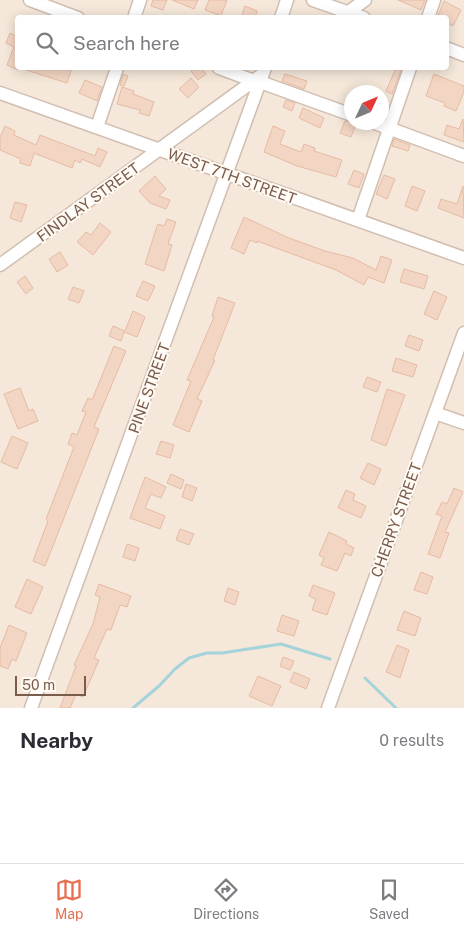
<!DOCTYPE html>
<html lang="en">
<head>
<meta charset="utf-8">
<style>
	:root { --surface:#fff; --page:#f7f7f7; --text:#2b2b33; --muted:#7c7c81; --line:#e1e1e2; --accent:#e76f51 }
	body { margin:0; font-family:"Public Sans",sans-serif; background:var(--page); color:var(--text) }
	.compass { position:absolute; left:344px; top:85px; width:45px; height:45px; border-radius:50%; background:var(--surface); box-shadow:0 2px 12px #0003; rotate:46deg }
	.scale { position:absolute; left:15px; bottom:12px; width:71px; box-sizing:border-box; padding-left:5px; border:2px solid #7a5c4d; border-top:0; font-size:14px; line-height:18px; white-space:nowrap; color:#7a5c4d; -webkit-text-stroke:4px #fffaf3; paint-order:stroke }
	.list { margin:0; padding:0; list-style:none }
	h2 { display:flex; justify-content:space-between; align-items:center; height:65px; margin:0; padding:0 20px; font-size:21px }
	h2 small { font-size:16px; font-weight:400; color:var(--muted) }
	.icon { flex:none; width:28px; height:28px; fill:none; stroke:currentColor; stroke-width:2; stroke-linecap:round; stroke-linejoin:round }
	.map { position:relative; flex:none; width:464px; height:708px; overflow:hidden }
	.search { position:absolute; background:var(--surface); box-shadow:0 2px 12px #0003; left:15px; right:15px; top:15px; height:55px; display:flex; align-items:center; gap:12px; box-sizing:border-box; padding:0 18px; border-radius:5px; color:var(--muted); font-size:19px }
	.sheet { height:155px; background:var(--surface) }
	nav { display:flex; justify-content:space-around; align-items:center; box-sizing:border-box; height:70px; border-top:1px solid var(--line); background:var(--surface); font-size:14px; color:var(--muted) }
	nav a { display:grid; justify-items:center; gap:2px }
	nav .on { color:var(--accent) }
	.map>svg:first-child { display:block }
	.residential { fill:#f5e8da; fill-rule:evenodd }
	.lines { fill:none; stroke-linecap:round; stroke-linejoin:round }
	.stream { stroke:#a5d3da; stroke-width:3 }
	.building { fill:#f3d5c3; stroke:#e6bba3 }
	.minor-casing { stroke:#d1beb0; stroke-width:15 }
	.minor { stroke:#fff; stroke-width:12 }
	.labels { text-anchor:middle; dominant-baseline:central; stroke-width:4; stroke-linejoin:round; paint-order:stroke }
	.street-label { font-size:15px; fill:#7a5c4d; stroke:#fffaf3 }
</style>
</head>
<body>
<div class="map">
<svg width="464" height="708" viewBox="0 0 464 708">
	<rect width="100%" height="100%" fill="#fdf6ec"/>
	<path class="residential" d="M0,0H464V708H0ZM18,18H446V68H18ZM352,92H382V122H352Z"/>
	<g class="lines">
		<path class="stream" d="M365,678L396,708
			M133,708L159,686L175,669L189,658L207,653H222L281,644L330,659"/>
	</g>
	<path class="building" d="M153,0H167L163,10L151,6Z
		M172,0H198L194,9Z
		M209,0H227L221,16L205,10Z
		M398,0H425L421,10Z
		M444,1L461,10L453,26L446,22V18H437Z
		M245,6L257,11L255,18H241Z
		M10,33L18,37V70L7,65L14,47L6,43Z
		M20,68H72L67,83Z
		M196,68H201L206,74L198,80L191,71Z
		M396,68H402L392,94L386,91Z
		M123,74L128,76L124,86L120,85Z
		M285,74L307,81L304,89L282,81Z
		M434,74L464,86V92L456,111L444,106L445,103L426,96Z
		M191,78L199,87L188,98L179,89Z
		M85,80L102,87L97,101L79,93Z
		M122,87L134,91L133,94L154,102L149,116L139,113L140,110L117,104Z
		M286,100L295,103L292,111L283,107Z
		M303,108L324,118L320,128L299,118Z
		M463,119L464,142L444,135L447,125L459,129Z
		M345,121L357,122L351,137L340,133Z
		M5,126L15,131L14,135L36,145L40,135L95,156L98,148L107,152L100,167L82,159L80,163L75,160L72,168L34,153L30,166L20,163L21,159L0,150V137Z
		M273,126L285,131L280,144L301,152L304,144L315,148L314,151L342,160L336,177L297,166L264,152Z
		M394,139L410,145L408,151L392,146Z
		M354,170L364,174L359,188L348,184Z
		M384,175L395,179L387,199L376,194Z
		M155,176L166,189L159,196L170,200L166,209L150,203L139,191Z
		M412,186L425,191L417,211L405,206Z
		M463,186L464,218L438,208L441,199L457,204Z
		M15,202L27,205L21,222L10,218Z
		M244,217L289,238L325,251L353,258L376,270L381,256L392,260L384,283L368,277L364,285L336,270L257,241V243L250,240L244,254L231,248Z
		M167,219L176,222L168,244L172,245L164,271L145,264L156,229L158,224L164,226Z
		M100,223L111,232L93,255L77,242L86,232L91,235Z
		M60,252L68,265L57,272L49,259Z
		M404,269L428,276L424,289L400,282Z
		M25,276L33,288L26,294L17,282Z
		M143,281L155,286L148,301L136,296Z
		M73,287L84,291L79,303L68,299Z
		M434,291L447,297L437,320L424,314Z
		M218,297L235,303L213,360H215L197,399L202,401L189,432L173,425L191,381L187,380L214,317L212,316Z
		M133,311L145,317L137,337L124,332L121,341L109,336L113,326L125,331Z
		M409,335L423,340L419,351L405,346Z
		M114,346L126,351L94,427L99,429L45,566L33,561L48,521L46,519L72,452L74,447L68,444L72,433L77,435L86,412L82,411L88,398L92,400Z
		M396,358L417,365L413,377L392,371Z
		M367,377L381,382L377,392L363,387Z
		M20,388L29,411L33,409L38,421L18,429L4,394Z
		M387,389L405,395L386,446L371,440Z
		M12,436L28,443L17,469L1,462Z
		M161,441L174,445L170,458L156,454Z
		M368,463L381,469L374,485L360,478Z
		M171,474L184,480L181,489L167,483Z
		M145,477L166,487L161,498L151,494L145,508L165,516L160,529L130,518Z
		M186,484L197,488L192,501L182,497Z
		M454,488L463,492L445,532L449,533L440,558L428,554L442,516L436,514L442,502L447,504Z
		M346,490L355,494L353,500L366,506L361,518L338,508Z
		M180,529L194,534L189,545L176,540Z
		M329,532L347,541L346,544L354,548L351,556L345,553L337,571L321,565L324,558L319,555Z
		M127,544L139,548L135,561L123,557Z
		M421,572L433,577L427,594L414,590Z
		M27,579L43,587L31,614L15,607Z
		M99,584L131,596L127,607L120,605L111,630L107,629L94,658L99,660L83,697L76,694L70,708H60L76,666L74,665L93,624L100,597L95,595Z
		M313,585L335,593L327,615L312,610L316,599L309,596Z
		M228,588L239,592L235,605L224,601Z
		M404,611L421,618L415,636L397,630Z
		M282,615L299,621L294,636L277,631Z
		M9,625L27,633L16,661L12,659L8,669L0,666V648Z
		M397,645L409,650L400,678L386,672Z
		M283,657L294,661L290,670L280,666Z
		M294,672L310,679L306,689L290,682Z
		M258,676L281,686L272,706L249,696Z"/>
	<g class="lines">
		<defs>
			<path id="minor" d="M30,0L78,18
				M313,0L364,18
				M343,16L365,0
				M134,18L140,0
				M281,18L287,0
				M428,18L434,0
				M446,48L464,55
				M219,68L254,81
				M260,82L352,115
				M0,93L464,258
				M372,122L464,156
				M97,127L117,68
				M358,220L410,68
				M0,265L263,74
				M435,413L464,423
				M31,708L265,68
				M328,708L464,333"/>
		</defs>
		<use href="#minor" class="minor-casing"/>
		<use href="#minor" class="minor"/>
	</g>
	<g class="labels">
		<g class="street-label">
			<text transform="translate(232 176) rotate(20)">WEST 7TH STREET</text>
			<text transform="translate(88 202) rotate(-36)">FINDLAY STREET</text>
			<text transform="translate(149 388) rotate(-70)">PINE STREET</text>
			<text transform="translate(396 520) rotate(-70)">CHERRY STREET</text>
		</g>
	</g>
</svg>
<svg class="compass" viewBox="-18 -18 36 36"><path d="M0-13l5 13h-10z" fill="#e53935"/><path d="M0 13l5-13h-10z" fill="#7c7c81"/></svg>
<div class="scale">50 m</div>
<div class="search"><svg class="icon" aria-label="search" viewBox="0 0 24 24"><circle cx="10" cy="10" r="6"/><path d="M15 15l6 6"/></svg>Search here</div>
</div>
<section class="sheet">
<h2>Nearby<small>0 results</small></h2>
<ul class="list">
</ul>
</section>
<nav>
<a class="on"><svg class="icon" aria-label="map" viewBox="0 0 24 24"><path d="M3 6l6-2 6 2 6-2v14l-6 2-6-2-6 2zM9 4v14M15 6v14"/></svg>Map</a>
<a><svg class="icon" aria-label="directions" viewBox="0 0 24 24"><path d="M12 3l9 9-9 9-9-9zM9 14v-3h6M13 9l2 2-2 2"/></svg>Directions</a>
<a><svg class="icon" aria-label="saved" viewBox="0 0 24 24"><path d="M7 4h10v16l-5-4-5 4z"/></svg>Saved</a>
</nav>
</body>
</html>
